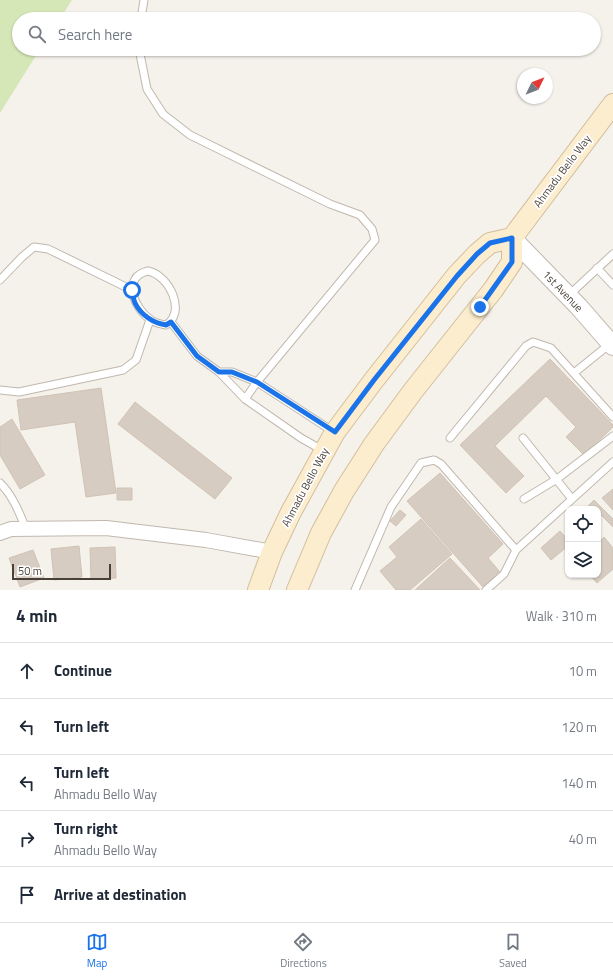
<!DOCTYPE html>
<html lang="en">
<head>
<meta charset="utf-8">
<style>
	:root { --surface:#fff; --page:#f2f2f3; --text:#1f2937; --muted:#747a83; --line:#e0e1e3; --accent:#1a73e8 }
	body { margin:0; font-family:"Titillium Web",sans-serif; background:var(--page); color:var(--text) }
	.controls { position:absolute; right:12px; bottom:12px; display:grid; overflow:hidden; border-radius:8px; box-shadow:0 1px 3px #0004 }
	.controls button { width:36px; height:36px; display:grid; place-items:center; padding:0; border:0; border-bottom:1px solid var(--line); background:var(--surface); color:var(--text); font:20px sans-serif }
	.compass { position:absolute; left:517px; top:68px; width:36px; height:36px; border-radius:50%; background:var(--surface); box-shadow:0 1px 3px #0004; rotate:47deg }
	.scale { position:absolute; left:12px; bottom:10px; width:99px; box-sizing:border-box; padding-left:4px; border:2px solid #494139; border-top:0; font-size:11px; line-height:14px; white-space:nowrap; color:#494139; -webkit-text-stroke:3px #fff; paint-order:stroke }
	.stop { position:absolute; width:12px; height:12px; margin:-9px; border:3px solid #1a73e8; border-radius:50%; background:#fff }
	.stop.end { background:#1a73e8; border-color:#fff; box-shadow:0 1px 4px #0008 }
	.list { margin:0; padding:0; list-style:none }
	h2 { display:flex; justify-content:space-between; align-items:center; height:52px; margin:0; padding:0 16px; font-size:17px }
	h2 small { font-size:13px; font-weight:400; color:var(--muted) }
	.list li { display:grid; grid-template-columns:26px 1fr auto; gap:12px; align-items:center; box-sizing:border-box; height:56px; padding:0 16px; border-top:1px solid var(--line) }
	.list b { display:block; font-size:15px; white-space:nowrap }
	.list p { margin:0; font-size:13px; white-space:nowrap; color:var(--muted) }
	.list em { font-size:13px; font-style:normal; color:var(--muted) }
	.icon { flex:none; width:22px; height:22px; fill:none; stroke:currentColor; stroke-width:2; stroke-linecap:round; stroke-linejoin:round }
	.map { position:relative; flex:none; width:613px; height:590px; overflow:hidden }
	.search { position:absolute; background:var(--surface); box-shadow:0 1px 3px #0004; left:12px; right:12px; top:12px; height:44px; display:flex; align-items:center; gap:10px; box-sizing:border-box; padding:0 14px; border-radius:22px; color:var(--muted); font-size:15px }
	.sheet { height:332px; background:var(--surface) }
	nav { display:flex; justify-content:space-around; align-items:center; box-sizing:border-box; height:56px; border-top:1px solid var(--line); background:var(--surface); font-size:11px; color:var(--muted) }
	nav a { display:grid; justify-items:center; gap:2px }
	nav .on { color:var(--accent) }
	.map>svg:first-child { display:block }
	.green { fill:#d5e7b6 }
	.building { fill:#d6ccc1; stroke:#d1c3b4 }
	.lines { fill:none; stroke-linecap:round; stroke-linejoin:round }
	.service-casing { stroke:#c0b8ae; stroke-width:9 }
	.minor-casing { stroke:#c0b8ae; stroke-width:16 }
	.tertiary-casing { stroke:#c0b8ae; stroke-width:20 }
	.secondary-casing { stroke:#d2bf9d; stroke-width:22 }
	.service { stroke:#fff; stroke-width:7 }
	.minor { stroke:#fff; stroke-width:14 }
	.tertiary { stroke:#fff; stroke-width:18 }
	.secondary { stroke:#fcedce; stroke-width:20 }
	.route { stroke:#1a73e8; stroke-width:5 }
	.labels { text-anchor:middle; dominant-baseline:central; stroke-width:3.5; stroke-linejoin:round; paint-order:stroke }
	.street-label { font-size:11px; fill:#494139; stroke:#fff }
</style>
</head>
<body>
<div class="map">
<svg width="613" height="590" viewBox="0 0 613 590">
	<rect width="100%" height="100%" fill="#f5f1eb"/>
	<path class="green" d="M0,0H72L60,19H19V49H40L0,113Z"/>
	<path class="building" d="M550,359L613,425V427L584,455L566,437L576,427L546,396L495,446L524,476L506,493L460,445Z
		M101,388L116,493L86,497L75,422L21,430L17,400Z
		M135,402L232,478L215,499L118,424Z
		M12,419L45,475L20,489L0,455V427Z
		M440,473L503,544L488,558L500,572L483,587L407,501Z
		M117,488H132V500H117Z
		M613,489V510L602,498Z
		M594,500L613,519V527L600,514L598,516V509H585Z
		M400,510L406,515L396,526L390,521Z
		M421,519L452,554L410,590H396L380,571L397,557L389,547Z
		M560,531L568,540V546L551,560L541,548Z
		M604,537L613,548V569L597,583L590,575H598V543Z
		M79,546L82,577L54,580L51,549Z
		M115,547L116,578L91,579L90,548Z
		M33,550L44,578L20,587L9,558Z
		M450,558L480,590H415Z"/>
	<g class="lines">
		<defs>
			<path id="service" d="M141,19L144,0
				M139,49L147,89L163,114L190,135L330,204L360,215L372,229L375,240L257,382L245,399
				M597,268L613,285
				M148,271C169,275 187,312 166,325C160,324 155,323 151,320C134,309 121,277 148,271Z
				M0,280L22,257L34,247L48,249L132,290
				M568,296L613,254
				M171,322L197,356L219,372L245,399L301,438L324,451
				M219,372H232L257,382L334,432
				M574,373L611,343
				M0,390L19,392L123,370L136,360L150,320
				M450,438L526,346L533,342L551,348L613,417
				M523,438L572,499
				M0,483C13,496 19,512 26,529
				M524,499L557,479L613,436
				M516,550L613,462
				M355,590L391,507L421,463L434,460L441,464L516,550L504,574L486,590"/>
			<path id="minor" d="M0,533L11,529L106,528L206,540L272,552"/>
			<path id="tertiary" d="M512,238L579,307L613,346"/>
			<path id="secondary" d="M258,590L272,552L291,512L335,432L374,380L457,275L477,254L490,243L512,238
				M297,590L321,533L344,491L374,444L413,391L493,290L512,262V238L613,104"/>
		</defs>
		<use href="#service" class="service-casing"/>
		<use href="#minor" class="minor-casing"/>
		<use href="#tertiary" class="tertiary-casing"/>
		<use href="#secondary" class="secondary-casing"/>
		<use href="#service" class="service"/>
		<use href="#minor" class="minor"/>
		<use href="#tertiary" class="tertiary"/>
		<use href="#secondary" class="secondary"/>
	</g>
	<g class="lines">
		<path class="route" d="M132,290C133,294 133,299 135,303C141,315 153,323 166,325L171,322L197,356L219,372H232L257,382L335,432L374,380L457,276L477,254L490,243L512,238V262L480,307"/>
	</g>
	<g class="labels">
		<g class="street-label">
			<text transform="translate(562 171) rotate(-53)">Ahmadu Bello Way</text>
			<text transform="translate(563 291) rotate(46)">1st Avenue</text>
			<text transform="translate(305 487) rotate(-62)">Ahmadu Bello Way</text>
		</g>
	</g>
</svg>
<div class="controls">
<button><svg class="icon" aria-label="locate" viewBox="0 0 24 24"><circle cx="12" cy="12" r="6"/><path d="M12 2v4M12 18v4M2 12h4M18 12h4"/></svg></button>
<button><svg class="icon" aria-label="layers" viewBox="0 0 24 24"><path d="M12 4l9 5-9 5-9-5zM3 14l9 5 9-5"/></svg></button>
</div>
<svg class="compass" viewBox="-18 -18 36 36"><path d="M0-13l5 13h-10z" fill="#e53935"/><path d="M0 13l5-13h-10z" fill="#747a83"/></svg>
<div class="scale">50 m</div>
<div class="stop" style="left:132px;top:290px"></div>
<div class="stop end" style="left:480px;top:307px"></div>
<div class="search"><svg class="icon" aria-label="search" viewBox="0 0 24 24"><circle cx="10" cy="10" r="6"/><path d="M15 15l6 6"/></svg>Search here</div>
</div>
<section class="sheet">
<h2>4 min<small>Walk · 310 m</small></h2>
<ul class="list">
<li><svg class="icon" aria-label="ahead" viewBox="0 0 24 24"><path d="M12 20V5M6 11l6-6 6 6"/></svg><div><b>Continue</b></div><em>10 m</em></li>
<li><svg class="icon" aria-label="left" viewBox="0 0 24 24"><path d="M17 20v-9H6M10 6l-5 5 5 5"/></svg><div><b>Turn left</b></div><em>120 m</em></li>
<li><svg class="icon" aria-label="left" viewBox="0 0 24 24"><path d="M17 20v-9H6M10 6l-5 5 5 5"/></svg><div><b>Turn left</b><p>Ahmadu Bello Way</p></div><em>140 m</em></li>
<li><svg class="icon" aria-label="right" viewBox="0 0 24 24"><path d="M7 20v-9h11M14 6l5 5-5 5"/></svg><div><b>Turn right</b><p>Ahmadu Bello Way</p></div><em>40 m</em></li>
<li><svg class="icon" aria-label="arrive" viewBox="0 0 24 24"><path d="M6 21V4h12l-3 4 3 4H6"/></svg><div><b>Arrive at destination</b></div></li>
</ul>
</section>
<nav>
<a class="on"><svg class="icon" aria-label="map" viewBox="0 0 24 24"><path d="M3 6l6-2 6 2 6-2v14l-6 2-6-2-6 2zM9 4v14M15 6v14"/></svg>Map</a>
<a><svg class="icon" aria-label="directions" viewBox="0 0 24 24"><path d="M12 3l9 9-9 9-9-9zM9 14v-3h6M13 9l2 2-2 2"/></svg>Directions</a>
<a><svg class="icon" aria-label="saved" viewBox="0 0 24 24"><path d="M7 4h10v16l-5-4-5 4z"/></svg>Saved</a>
</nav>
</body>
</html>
